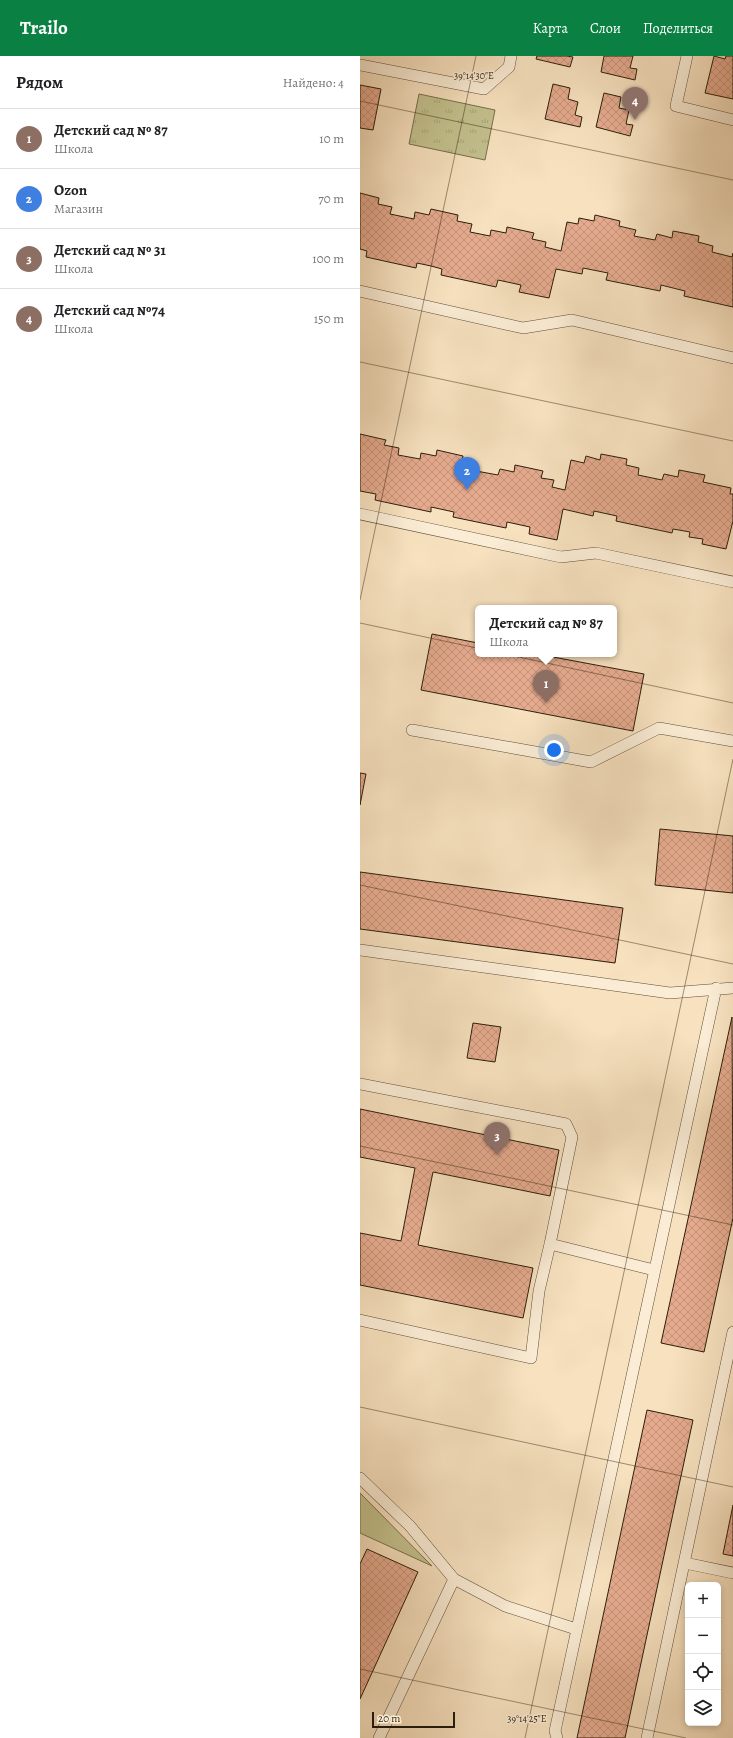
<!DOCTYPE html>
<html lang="ru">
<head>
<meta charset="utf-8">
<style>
	:root { --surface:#fff; --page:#f2f2f2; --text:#202124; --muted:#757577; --line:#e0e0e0; --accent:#0b8043 }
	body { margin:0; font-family:Alegreya,serif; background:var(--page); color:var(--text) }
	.controls { position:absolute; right:12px; bottom:12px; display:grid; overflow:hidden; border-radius:6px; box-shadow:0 2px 6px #0003 }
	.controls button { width:36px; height:36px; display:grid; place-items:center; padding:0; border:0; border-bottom:1px solid var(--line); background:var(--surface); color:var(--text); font:20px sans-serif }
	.scale { position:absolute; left:12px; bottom:10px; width:83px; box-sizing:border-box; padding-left:4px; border:2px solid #2c1e0b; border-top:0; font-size:11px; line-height:14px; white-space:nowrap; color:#2c1e0b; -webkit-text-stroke:3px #faecd5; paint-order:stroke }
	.you { position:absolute; left:194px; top:694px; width:14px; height:14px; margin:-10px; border:3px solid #fff; border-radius:50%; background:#1a73e8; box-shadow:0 0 0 6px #1a73e833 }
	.badge { display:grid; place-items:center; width:26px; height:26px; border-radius:50%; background:var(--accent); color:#fff; font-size:13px; font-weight:700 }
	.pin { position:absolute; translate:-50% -33px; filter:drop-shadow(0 1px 2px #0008) }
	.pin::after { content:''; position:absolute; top:21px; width:14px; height:12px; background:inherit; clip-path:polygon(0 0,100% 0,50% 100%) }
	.popup { position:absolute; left:115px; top:549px; width:142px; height:52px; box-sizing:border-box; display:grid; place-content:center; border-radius:6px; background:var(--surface); filter:drop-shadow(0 1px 3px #0005); font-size:13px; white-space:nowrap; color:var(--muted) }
	.popup b { font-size:15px; color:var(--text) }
	.popup::after { content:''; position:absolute; left:50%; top:100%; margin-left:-8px; border:8px solid transparent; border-top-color:var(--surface) }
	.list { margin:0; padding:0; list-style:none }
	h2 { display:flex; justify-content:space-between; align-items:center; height:52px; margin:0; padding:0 16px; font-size:17px }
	h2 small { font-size:13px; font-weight:400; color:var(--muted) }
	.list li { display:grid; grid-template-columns:26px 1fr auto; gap:12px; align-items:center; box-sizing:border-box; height:60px; padding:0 16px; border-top:1px solid var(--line) }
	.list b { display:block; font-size:15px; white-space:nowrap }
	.list p { margin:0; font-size:13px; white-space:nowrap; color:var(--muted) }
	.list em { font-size:13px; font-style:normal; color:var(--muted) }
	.icon { flex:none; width:22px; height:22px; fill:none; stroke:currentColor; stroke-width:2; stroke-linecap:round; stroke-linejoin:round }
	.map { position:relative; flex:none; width:373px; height:1682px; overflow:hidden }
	header { display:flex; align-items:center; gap:24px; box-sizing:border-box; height:56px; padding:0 20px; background:var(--accent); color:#fff }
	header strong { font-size:19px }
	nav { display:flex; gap:22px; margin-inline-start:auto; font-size:14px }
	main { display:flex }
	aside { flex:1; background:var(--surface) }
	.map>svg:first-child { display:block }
	.grass { fill:#c3c18e; stroke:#78704c }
	.park { fill:url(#park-tufts); stroke:#78704c }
	.building { fill:url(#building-cross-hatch); stroke:#2c1e0b }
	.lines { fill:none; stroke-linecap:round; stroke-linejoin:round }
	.service-casing { stroke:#5f4f38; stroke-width:12 }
	.service { stroke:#faecd5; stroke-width:11 }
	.ticks { fill:none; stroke:#2c1e0b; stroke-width:1; stroke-opacity:0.45 }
	.ticks-label { font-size:10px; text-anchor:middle; fill:#2c1e0b; stroke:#faecd5; stroke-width:3; stroke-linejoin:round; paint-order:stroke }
</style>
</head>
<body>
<header>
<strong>Trailo</strong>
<nav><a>Карта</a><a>Слои</a><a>Поделиться</a></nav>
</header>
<main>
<aside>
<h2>Рядом<small>Найдено: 4</small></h2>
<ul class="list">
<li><span class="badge" style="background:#8d6e63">1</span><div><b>Детский сад № 87</b><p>Школа</p></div><em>10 m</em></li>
<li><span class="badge" style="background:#3f7fe0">2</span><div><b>Ozon</b><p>Магазин</p></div><em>70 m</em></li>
<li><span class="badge" style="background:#8d6e63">3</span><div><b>Детский сад № 31</b><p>Школа</p></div><em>100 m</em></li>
<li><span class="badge" style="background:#8d6e63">4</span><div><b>Детский сад №74</b><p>Школа</p></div><em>150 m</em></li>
</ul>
</aside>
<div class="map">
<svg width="373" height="1682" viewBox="0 0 373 1682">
	<defs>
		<pattern id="park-tufts" width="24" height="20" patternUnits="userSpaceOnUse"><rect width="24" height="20" fill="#c3c18e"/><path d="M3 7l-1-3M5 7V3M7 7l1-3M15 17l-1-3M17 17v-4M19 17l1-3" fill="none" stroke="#a8a579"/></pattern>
		<pattern id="building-cross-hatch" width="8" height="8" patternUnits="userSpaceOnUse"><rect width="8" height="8" fill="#e6ab8f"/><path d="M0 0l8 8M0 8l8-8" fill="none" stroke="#c5937a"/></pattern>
	</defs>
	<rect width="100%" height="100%" fill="#f7e1bf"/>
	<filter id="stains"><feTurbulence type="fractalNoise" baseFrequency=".005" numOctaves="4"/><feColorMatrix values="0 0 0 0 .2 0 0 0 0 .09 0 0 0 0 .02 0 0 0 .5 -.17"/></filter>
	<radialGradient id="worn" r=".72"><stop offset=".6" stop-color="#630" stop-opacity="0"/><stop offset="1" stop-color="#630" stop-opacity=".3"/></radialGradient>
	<path class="grass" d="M0,1437L72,1510L0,1477Z"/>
	<path class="park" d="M59,38L135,54L125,104L49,88Z"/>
	<path class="building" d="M177,0H207L213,1L210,11L176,3Z
		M244,0H273L270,12L277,13L275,24L241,16Z
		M354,0L365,3L366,0H373V43L345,37Z
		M193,28L210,32L208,43L218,46L215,59L222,61L220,71L185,63Z
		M0,29L21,33L13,74L0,72Z
		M244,37L261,41L259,52L269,54L266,68L273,69L270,80L236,71Z
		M0,137L19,142L18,148L32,151L30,158L54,163L55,156L69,159L71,153L98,159L97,165L112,168L110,176L130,180L131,174L146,177L147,171L174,177L172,183L186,186L185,191L201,195L207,166L218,168L219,162L234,165L235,159L260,165L259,170L276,174L274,180L295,184L297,178L312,182L313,175L339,180L338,186L353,190L352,196L372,201L373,197V251L324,240L325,235L301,229L300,235L246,224L248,217L223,212L222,218L196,213L189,242L159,236L161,229L138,224L136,231L81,219L82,213L71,210L57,207L56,212L6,201L7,195L0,193Z
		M0,378L26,384L24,389L39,392L38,399L60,403L61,397L76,400L77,394L103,400L102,406L118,409L116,415L138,419L140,413L154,416L155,409L183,415L181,422L194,424L192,431L205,434L211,404L224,407L226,400L240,404L241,398L267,403L266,409L279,412L278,419L302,424L304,418L318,421L319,414L345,419L343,426L371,432L370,438H373V465L366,493L342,488L343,483L329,481L330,476L313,473L312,477L256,465L257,460L234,455L233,460L203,453L197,484L169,478L170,471L147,466L146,472L93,461L94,456L71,451V456L15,444L16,438L0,435Z
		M72,578L118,587V598H177L284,618L273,675L61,634Z
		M0,717L6,718L0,749Z
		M300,773L373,780V837L295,829Z
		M0,816L263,852L255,907L0,873Z
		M372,961L373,1162L344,1296L301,1287Z
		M113,967L141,971L135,1006L107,1002Z
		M0,1053L199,1094L190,1140L73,1116L58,1189L173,1212L163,1262L0,1229V1177L41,1185L55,1112L0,1101Z
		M287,1354L333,1364L265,1682H217Z
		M373,1449V1500L363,1498Z
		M7,1493L58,1516L0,1643V1508Z"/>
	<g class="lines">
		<defs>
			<path id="service" d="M327,0L316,50L373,64
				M0,9L124,33L149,11L151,0
				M0,235L163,272L212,264L373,302
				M0,458L201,501L236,497L373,526
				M52,674L231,706L299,672L373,685
				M0,894L310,937L373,932
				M0,1028L196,1066L206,1068L212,1081L190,1188L179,1235L171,1302L0,1264
				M190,1188L294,1214
				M0,1422L50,1470L94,1523L145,1550L216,1573
				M325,1507L373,1517
				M19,1682L94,1523
				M197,1682L195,1675L356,932
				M287,1682L373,1276"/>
		</defs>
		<use href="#service" class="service-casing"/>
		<use href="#service" class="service"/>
	</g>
	<path class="ticks" d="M0,45L373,124M0,306L373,385M0,544L116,0M0,567L373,647M0,829L373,908M0,1090L373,1169M0,1351L373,1431M0,1613L326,1682M165,1682L373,703"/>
	<g class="ticks-label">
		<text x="114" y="23">39°14'30"E</text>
		<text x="167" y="1666">39°14'25"E</text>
	</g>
	<rect width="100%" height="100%" filter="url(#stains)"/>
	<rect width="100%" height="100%" fill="url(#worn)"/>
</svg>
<div class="controls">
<button>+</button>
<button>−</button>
<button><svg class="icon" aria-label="locate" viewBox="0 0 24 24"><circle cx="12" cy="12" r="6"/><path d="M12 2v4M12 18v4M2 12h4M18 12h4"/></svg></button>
<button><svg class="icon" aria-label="layers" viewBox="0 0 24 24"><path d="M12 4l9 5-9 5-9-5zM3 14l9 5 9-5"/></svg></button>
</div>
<div class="scale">20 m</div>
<div class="you"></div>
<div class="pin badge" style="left:186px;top:647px;background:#8d6e63">1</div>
<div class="popup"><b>Детский сад № 87</b>Школа</div>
<div class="pin badge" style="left:107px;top:434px;background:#3f7fe0">2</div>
<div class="pin badge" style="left:137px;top:1099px;background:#8d6e63">3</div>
<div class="pin badge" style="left:275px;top:64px;background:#8d6e63">4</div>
</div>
</main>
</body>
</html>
